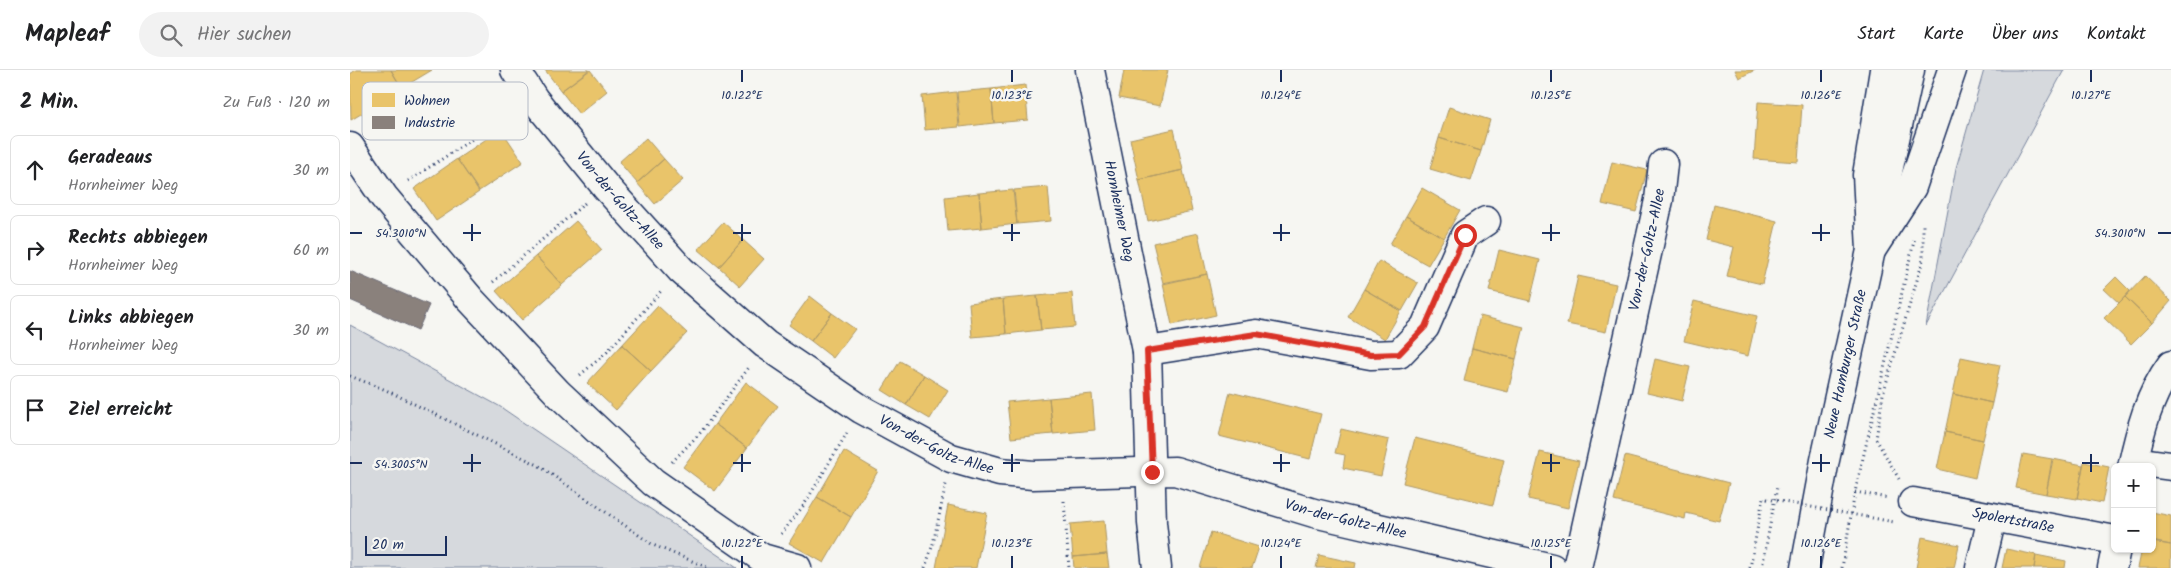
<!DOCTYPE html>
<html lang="de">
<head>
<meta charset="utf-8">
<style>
	:root { --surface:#fff; --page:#f2f2f2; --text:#202124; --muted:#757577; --line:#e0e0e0 }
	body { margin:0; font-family:Kalam,sans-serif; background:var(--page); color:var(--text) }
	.controls { position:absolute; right:15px; bottom:15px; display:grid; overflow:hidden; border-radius:8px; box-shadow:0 1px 4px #0004 }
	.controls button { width:45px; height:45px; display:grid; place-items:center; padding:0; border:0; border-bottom:1px solid var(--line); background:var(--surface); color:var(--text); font:25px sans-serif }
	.scale { position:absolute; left:15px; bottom:12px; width:82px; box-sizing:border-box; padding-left:5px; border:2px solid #1b2f5e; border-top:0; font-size:14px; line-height:18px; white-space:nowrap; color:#1b2f5e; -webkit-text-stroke:4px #f6f6f2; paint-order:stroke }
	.stop { position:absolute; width:15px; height:15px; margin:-11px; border:4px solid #d93025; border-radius:50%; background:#fff }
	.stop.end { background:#d93025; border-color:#fff; box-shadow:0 1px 5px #0008 }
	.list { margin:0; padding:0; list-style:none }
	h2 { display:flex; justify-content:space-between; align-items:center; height:65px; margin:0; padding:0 20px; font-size:21px }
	h2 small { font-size:16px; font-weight:400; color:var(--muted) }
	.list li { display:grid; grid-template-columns:32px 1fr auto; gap:15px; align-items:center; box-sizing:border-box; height:70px; margin:0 10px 10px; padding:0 10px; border:1px solid var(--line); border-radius:8px }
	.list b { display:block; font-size:19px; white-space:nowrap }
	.list p { margin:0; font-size:16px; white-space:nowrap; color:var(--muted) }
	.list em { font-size:16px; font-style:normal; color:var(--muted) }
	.icon { flex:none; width:28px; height:28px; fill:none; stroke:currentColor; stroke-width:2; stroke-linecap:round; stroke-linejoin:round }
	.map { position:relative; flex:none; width:1821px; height:498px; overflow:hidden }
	header { display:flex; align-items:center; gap:30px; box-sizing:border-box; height:70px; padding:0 25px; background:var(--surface); border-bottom:1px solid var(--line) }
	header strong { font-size:24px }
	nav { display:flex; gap:28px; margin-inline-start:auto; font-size:18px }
	.search { width:350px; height:45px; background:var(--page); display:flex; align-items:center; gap:12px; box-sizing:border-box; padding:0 18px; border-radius:28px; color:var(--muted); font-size:19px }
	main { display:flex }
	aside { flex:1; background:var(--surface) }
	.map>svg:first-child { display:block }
	.green { fill:#d6d9dd; stroke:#78849e }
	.homes { fill:#e9c46a; stroke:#ab9766 }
	.industry { fill:#8a817c; stroke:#696873 }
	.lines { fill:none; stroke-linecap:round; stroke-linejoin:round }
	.minor-casing { stroke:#1b2f5e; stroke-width:31 }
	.major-casing { stroke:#1b2f5e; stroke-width:31 }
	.highway-casing { stroke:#1b2f5e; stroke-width:31 }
	.path { stroke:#1b2f5e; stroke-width:3; stroke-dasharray:1 4; stroke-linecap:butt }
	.minor { stroke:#f6f6f2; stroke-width:28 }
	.major { stroke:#f6f6f2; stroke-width:28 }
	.highway { stroke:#f6f6f2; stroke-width:28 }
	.path-bridge { stroke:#1b2f5e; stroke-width:3; stroke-dasharray:1 4; stroke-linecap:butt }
	.route { stroke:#d93025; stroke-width:6 }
	.ticks { fill:none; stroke:#1b2f5e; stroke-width:2 }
	.labels { text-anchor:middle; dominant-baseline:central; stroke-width:5; stroke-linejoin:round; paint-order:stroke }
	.street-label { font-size:15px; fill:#1b2f5e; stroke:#f6f6f2 }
	.key { fill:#f6f6f2; stroke:#b4bac6; stroke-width:1 }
	.key-label { font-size:14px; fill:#1b2f5e }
	.ticks-label { font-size:12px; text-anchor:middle; fill:#1b2f5e; stroke:#f6f6f2; stroke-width:5; stroke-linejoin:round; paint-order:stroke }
</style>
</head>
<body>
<header>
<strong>Mapleaf</strong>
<div class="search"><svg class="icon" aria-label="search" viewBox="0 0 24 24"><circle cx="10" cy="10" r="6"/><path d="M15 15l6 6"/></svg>Hier suchen</div>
<nav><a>Start</a><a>Karte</a><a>Über uns</a><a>Kontakt</a></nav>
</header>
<main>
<aside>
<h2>2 Min.<small>Zu Fuß · 120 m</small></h2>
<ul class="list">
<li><svg class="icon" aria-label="ahead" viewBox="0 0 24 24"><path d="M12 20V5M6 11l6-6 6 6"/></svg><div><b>Geradeaus</b><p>Hornheimer Weg</p></div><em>30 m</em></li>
<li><svg class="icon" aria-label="right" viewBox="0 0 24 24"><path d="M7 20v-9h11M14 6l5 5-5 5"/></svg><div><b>Rechts abbiegen</b><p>Hornheimer Weg</p></div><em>60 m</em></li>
<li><svg class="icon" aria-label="left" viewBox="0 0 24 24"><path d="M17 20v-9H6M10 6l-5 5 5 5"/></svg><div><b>Links abbiegen</b><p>Hornheimer Weg</p></div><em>30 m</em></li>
<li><svg class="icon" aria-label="arrive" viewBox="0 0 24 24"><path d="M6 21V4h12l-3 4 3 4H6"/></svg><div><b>Ziel erreicht</b></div></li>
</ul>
</aside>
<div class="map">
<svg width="1821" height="498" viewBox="0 0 1821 498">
	<rect width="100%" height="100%" fill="#f6f6f2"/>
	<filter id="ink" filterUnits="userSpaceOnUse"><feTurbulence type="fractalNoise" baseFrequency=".02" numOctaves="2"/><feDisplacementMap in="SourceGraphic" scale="10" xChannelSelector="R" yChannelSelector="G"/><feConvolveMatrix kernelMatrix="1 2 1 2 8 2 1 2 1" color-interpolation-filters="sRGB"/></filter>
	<g filter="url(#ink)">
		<path class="green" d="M1634,0H1714L1576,256L1606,98Z
			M0,255L149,336L387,498H0Z"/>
		<path class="homes" d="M6,0H41L52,19L1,50L0,4Z
			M41,0H82L52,18Z
			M195,0H239L211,21Z
			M240,0L257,21L229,44L211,21Z
			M774,0H818L810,36L769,28Z
			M1385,0H1405L1389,8Z
			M675,15L678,50L644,53L641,19Z
			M641,19L644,53L610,57L607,22Z
			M606,22L609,57L575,60L572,26Z
			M1408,32L1452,35L1448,92L1404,89Z
			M1099,37L1140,50L1131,81L1089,68Z
			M151,59L173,92L129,121L107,89Z
			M824,59L833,100L789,110L780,69Z
			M296,68L314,89L287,113L269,92Z
			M1089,68L1131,81L1121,111L1080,99Z
			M107,89L129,122L86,151L64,119Z
			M314,89L333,110L305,134L287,113Z
			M1262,92L1297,100L1286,142L1252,134Z
			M833,100L842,141L798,151L789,110Z
			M698,117L701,151L667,154L664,120Z
			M1072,118L1110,140L1094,168L1056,146Z
			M663,120L667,154L632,158L629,123Z
			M629,123L632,158L598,161L595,127Z
			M1364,135L1427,151L1412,214L1377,206L1384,177L1356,170Z
			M1056,146L1094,168L1078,195L1040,174Z
			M226,151L252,180L212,215L186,186Z
			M373,152L393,170L369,197L348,179Z
			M848,163L857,204L813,213L803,173Z
			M393,170L414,189L390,216L369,197Z
			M1149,180L1190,190L1180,231L1139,221Z
			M186,186L212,215L172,250L146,221Z
			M1029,191L1068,213L1052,241L1014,219Z
			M857,204L866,245L822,255L813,214Z
			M1228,206L1266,214L1256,262L1217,254Z
			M1795,206L1821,231L1802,253L1775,227Z
			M1766,207L1780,221L1769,233L1754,219Z
			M1014,219L1051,241L1035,269L998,247Z
			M722,223L725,257L691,260L687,226Z
			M460,226L482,243L461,271L439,255Z
			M687,226L691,260L656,264L653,229Z
			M1775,227L1802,253L1781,274L1754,248Z
			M653,229L656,264L622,267L619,233Z
			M1344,231L1407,246L1398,286L1334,271Z
			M308,236L337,263L301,301L272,275Z
			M482,243L505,259L483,288L461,271Z
			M1130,246L1174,257L1166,289L1122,278Z
			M272,275L301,301L266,340L237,313Z
			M1122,278L1166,289L1158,322L1114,311Z
			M1611,287L1650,295L1642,333L1603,324Z
			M1305,289L1340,297L1332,331L1297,323Z
			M550,291L574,305L556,335L532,320Z
			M574,305L598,320L580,349L556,335Z
			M396,312L428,336L397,378L365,354Z
			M880,322L971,344L960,389L869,366Z
			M742,324L745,360L703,364L699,328Z
			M1603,324L1642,333L1633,370L1595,362Z
			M699,328L703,364L661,368L657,332Z
			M365,354L397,378L365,421L333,397Z
			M991,359L1039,370L1031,406L993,398L995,385L985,383Z
			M1595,362L1633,370L1625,408L1587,399Z
			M1065,368L1154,390L1143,435L1053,413Z
			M494,381L528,401L501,447L467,427Z
			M1190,382L1229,391L1218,438L1178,429Z
			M1673,384L1702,389L1696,424L1666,418Z
			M1275,386L1379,413L1369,451L1336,443L1335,449L1264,431Z
			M1703,389L1733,395L1727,429L1696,424Z
			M1734,392L1759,397L1752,433L1727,428Z
			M467,427L501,447L474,493L439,473Z
			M598,435L637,443L626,498H586Z
			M1802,442L1821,446V475L1802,471Z
			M754,451L757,484L723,487L720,454Z
			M861,462L909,477L902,498H850Z
			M1572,467L1609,475L1604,498H1566Z
			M1802,472L1821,475V498H1788L1792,479H1802Z
			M1656,479L1686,485L1684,498H1652Z
			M757,484L759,498H724L723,487Z
			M969,485L1006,493L1005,498H966Z
			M1686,485L1716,491L1715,498H1684Z"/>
		<path class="industry" d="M0,201L79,235L68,260L0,230Z"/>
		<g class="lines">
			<defs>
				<g id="minor">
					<path id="s1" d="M165,0L184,29L255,116L331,200L415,274L511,339L601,388L650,402L683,405L825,401L964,443L1202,498"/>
					<path id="s2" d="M740,0L797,281L802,453L807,498"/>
					<path d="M0,77L34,127L121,230L208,323L303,412L412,488L447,498"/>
					<path d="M797,281L906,264L1021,285L1049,284L1075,257L1115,165L1136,151"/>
					<path d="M1784,391L1821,396"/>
					<path d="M1782,397C1790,361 1799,325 1821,295"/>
					<path id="s3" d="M1563,432L1765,470"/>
					<path id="s4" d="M1227,498L1309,130L1313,94"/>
					<path d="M1630,498L1642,448"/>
					<path d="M1762,498L1766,479"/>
				</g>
				<g id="major">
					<path d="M1522,179L1562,117L1602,0"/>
					<path id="s5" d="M1455,498L1475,390L1521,180L1517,105L1534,0"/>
				</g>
				<path id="highway" d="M1521,180L1560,0"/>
			</defs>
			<use href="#minor" class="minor-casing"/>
			<use href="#major" class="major-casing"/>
			<use href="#highway" class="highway-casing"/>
			<path class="path" d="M58,111L161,44
				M143,212L235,133
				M230,305L257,282L312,220
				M0,306L36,320L188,395L303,475L359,498
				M322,392L351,362L400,296
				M1549,409L1526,369L1533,324L1573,190V153
				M1505,422L1538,428
				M714,431L719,498
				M1517,447L1544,452
				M431,464L454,435L497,363
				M575,498L583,474L596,414
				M1400,498L1413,428L1417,429
				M1412,498L1427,417
				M1492,498L1505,422L1565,167"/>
			<use href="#minor" class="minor"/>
			<use href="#major" class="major"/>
			<use href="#highway" class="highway"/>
			<path class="path-bridge" d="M1417,429L1517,447"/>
		</g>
	</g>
	<g class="lines" filter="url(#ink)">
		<path class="route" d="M802,402L797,281L906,264L1021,285L1049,284L1075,257L1115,165"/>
	</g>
	<path class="ticks" d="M392,0V12M662,0V12M931,0V12M1201,0V12M1471,0V12M1741,0V12M122,154V171M392,154V171M662,154V171M931,154V171M1201,154V171M1471,154V171M0,163H12M113,163H131M383,163H401M653,163H670M923,163H940M1192,163H1210M1462,163H1480M1808,163H1821M122,384V402M392,384V402M662,384V402M931,384V402M1201,384V402M1471,384V402M1741,384V402M0,393H12M113,393H131M383,393H401M653,393H670M923,393H940M1192,393H1210M1462,393H1480M1732,393H1749M392,486V498M662,486V498M931,486V498M1201,486V498M1471,486V498"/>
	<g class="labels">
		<g class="street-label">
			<text stroke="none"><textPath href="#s1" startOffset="168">Von-der-Goltz-Allee</textPath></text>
			<text stroke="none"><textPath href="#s2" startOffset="144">Hornheimer Weg</textPath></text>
			<text stroke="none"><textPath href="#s4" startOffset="326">Von-der-Goltz-Allee</textPath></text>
			<text stroke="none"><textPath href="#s5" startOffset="208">Neue Hamburger Straße</textPath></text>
			<text stroke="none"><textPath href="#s1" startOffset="572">Von-der-Goltz-Allee</textPath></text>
			<text stroke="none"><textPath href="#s1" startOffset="994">Von-der-Goltz-Allee</textPath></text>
			<text stroke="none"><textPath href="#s3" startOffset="102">Spolertstraße</textPath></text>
		</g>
	</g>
	<rect x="12" y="12" width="166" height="58" rx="8" class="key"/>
	<rect x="22" y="23" width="23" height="14" fill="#e9c46a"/>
	<rect x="22" y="46" width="23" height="13" fill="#8a817c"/>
	<g class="key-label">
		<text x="54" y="35">Wohnen</text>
		<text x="54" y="57">Industrie</text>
	</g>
	<g class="ticks-label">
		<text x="392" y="29">10.122°E</text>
		<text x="662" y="29">10.123°E</text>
		<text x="931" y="29">10.124°E</text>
		<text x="1201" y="29">10.125°E</text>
		<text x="1471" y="29">10.126°E</text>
		<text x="1741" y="29">10.127°E</text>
		<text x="51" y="167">54.3010°N</text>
		<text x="1770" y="167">54.3010°N</text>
		<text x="51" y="398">54.3005°N</text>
		<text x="392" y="477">10.122°E</text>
		<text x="662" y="477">10.123°E</text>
		<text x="931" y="477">10.124°E</text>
		<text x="1201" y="477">10.125°E</text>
		<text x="1471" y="477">10.126°E</text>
	</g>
</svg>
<div class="controls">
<button>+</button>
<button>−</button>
</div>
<div class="scale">20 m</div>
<div class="stop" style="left:1115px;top:165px"></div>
<div class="stop end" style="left:802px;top:402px"></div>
</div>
</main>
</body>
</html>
